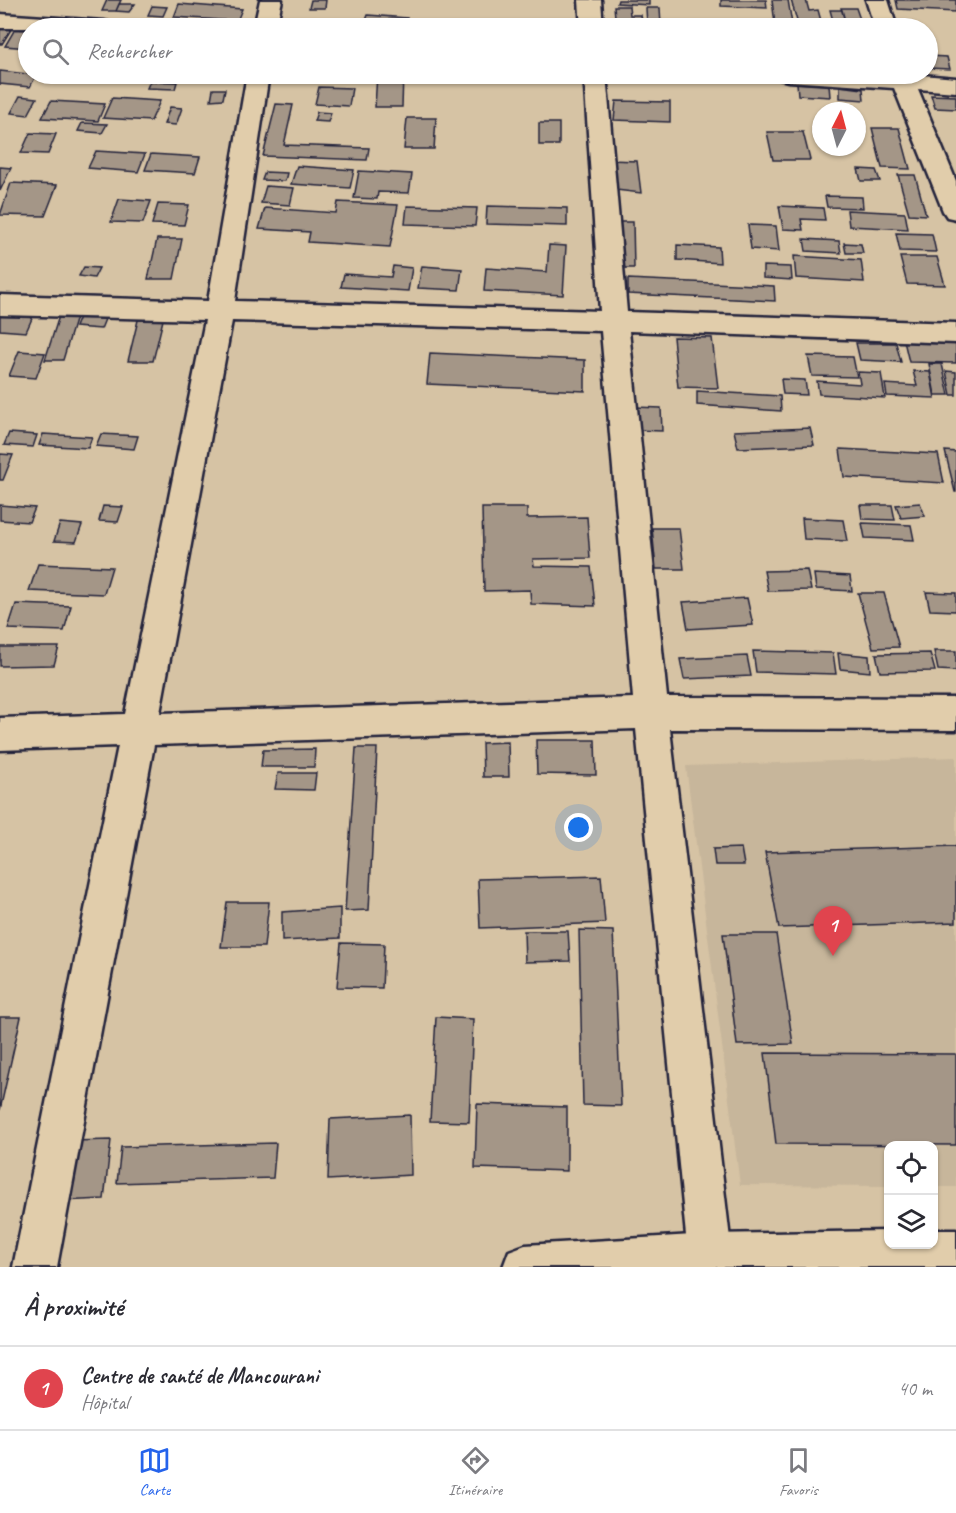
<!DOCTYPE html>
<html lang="fr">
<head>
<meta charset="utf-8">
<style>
	:root { --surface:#fff; --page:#f7f7f7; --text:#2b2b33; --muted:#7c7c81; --line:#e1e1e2; --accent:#2563eb }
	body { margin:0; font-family:Caveat,sans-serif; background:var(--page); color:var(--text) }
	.controls { position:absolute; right:18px; bottom:18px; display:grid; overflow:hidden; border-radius:12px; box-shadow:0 2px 4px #0004 }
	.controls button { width:54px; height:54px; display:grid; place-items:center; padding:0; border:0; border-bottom:2px solid var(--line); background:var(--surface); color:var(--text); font:30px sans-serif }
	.compass { position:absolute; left:812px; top:102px; width:54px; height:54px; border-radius:50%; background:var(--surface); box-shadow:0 2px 4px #0004; rotate:6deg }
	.you { position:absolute; left:579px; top:828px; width:21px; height:21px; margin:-15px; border:4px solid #fff; border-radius:50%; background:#1a73e8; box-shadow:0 0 0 9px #1a73e833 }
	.badge { display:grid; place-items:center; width:39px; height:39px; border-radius:50%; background:var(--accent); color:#fff; font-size:20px; font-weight:700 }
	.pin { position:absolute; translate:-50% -50px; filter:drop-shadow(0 2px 3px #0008) }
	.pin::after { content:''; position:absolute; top:32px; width:21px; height:18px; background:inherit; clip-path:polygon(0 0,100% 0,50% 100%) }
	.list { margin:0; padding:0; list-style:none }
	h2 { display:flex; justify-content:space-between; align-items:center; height:78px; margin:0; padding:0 24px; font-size:26px }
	h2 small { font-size:20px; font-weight:400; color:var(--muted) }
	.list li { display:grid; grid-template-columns:39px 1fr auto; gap:18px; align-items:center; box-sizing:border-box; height:84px; padding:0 24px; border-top:2px solid var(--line) }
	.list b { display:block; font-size:22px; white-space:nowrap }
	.list p { margin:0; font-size:20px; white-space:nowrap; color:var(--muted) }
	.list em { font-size:20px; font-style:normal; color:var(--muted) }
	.icon { flex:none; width:33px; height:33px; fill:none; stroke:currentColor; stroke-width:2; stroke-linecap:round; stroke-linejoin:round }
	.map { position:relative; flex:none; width:956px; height:1267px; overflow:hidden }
	.search { position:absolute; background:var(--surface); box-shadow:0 2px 4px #0004; left:18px; right:18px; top:18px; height:66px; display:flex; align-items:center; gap:15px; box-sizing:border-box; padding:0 21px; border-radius:33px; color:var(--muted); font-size:22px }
	.sheet { height:162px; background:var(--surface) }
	nav { display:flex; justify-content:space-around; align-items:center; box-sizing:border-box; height:84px; border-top:2px solid var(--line); background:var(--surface); font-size:16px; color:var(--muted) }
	nav a { display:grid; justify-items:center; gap:3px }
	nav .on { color:var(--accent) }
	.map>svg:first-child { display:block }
	.built { fill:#c7b69b }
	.building { fill:#a49687; stroke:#22223b; stroke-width:1.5 }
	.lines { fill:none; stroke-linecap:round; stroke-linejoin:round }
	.street-casing { stroke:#22223b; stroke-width:5 }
	.secondary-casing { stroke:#22223b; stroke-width:5 }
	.street { fill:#e1cdab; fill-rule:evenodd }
	.secondary { fill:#e1cdab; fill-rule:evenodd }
</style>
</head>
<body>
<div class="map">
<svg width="956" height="1267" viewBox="0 0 956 1267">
	<rect width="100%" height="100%" fill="#d6c3a4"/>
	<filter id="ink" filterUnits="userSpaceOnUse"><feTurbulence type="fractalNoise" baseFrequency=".0167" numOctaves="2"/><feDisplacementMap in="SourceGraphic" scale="12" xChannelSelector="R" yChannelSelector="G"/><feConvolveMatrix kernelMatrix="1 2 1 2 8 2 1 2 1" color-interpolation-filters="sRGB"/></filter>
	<g filter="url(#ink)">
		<path class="built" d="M956,757V1187H934V1146H888V1186L740,1185L686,766Z"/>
		<path class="building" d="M107,0H121L116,11H102Z
			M311,0H326L325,8H309Z
			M618,0H649V5L617,3Z
			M721,0H766L767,8L721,6Z
			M772,0H788L792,24H775Z
			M791,0H806L809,11L818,10L823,28H799Z
			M896,0H956V12L898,9Z
			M119,4H135L129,12L116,11Z
			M179,4L242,9L237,21L174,17Z
			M152,6L167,7L163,16L148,15Z
			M614,6H629L630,15H641L643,28H616Z
			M646,8H660L661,25H647Z
			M841,8H856L863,28H847Z
			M830,10H842L847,28H835Z
			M368,15L407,18L405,28H363Z
			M412,24L442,27L410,28Z
			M531,24L559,25V28H530Z
			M0,27L12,28L2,44H0Z
			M15,29L28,30V48L5,46Z
			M928,56L947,57L950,69L928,68Z
			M0,71L28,74H37L30,87L0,84Z
			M202,74H233V77L202,80Z
			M377,74H403L402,107H375Z
			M491,74H540V78Z
			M150,81L177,82L175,89L147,88Z
			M797,83L829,85L830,97L798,95Z
			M840,86L863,89L864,100L840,98Z
			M319,87L352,88L349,106L315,104Z
			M213,89H225L223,99L211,100Z
			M931,95L956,96V109L935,108Z
			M20,96L37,98L28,115L11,113Z
			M112,98L160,101L151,121L103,118Z
			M51,101L105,104L98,121L42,118Z
			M616,101L670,102V122L614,120Z
			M276,104L293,105L284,145L369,148L367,160L263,156Z
			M170,107L182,108L176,125L164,124Z
			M317,112L331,113L328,122L314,121Z
			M407,118H436L434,149H404Z
			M82,123L107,124L102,133L78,131Z
			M539,123H559V145H539Z
			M872,128H899L910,169L882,168Z
			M767,132H803L810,160H773Z
			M30,133L56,134L48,154L21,153Z
			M96,151L145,154L138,172L88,168Z
			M151,154L200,157L195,173L145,170Z
			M608,160L637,161L641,193L608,189Z
			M297,166L354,170L350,188L291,184Z
			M0,167L11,168L0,191Z
			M858,169L876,170L880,181H861Z
			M359,171L412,174L409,193L378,192L377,199L354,198Z
			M265,172L287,173L285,181L262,180Z
			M898,175H915L926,215L909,214Z
			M11,183L57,185L45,216L0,215Z
			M266,186L294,188L290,205L261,203Z
			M825,196L862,197L863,208L827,207Z
			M119,199L151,201L143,223L111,222Z
			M338,202L398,205L390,247L308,242L310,232L259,229L265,208L336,213Z
			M158,204L189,205L184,225L152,224Z
			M407,206L477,208L475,226L405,224Z
			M487,206L567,208V226L486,224Z
			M779,206L823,208L825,220L801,219L803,230L783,229Z
			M847,210L905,213L908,229L849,226Z
			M618,222H633L634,268H619Z
			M748,225L776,226L779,251L751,249Z
			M896,233L932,234L936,252L900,251Z
			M157,239H182L174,279H148Z
			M804,239L839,241L841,253L806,251Z
			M844,243L861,244L863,253H846Z
			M549,245L566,246L563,295L484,291L486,268L547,272Z
			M677,245L719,247L720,263L677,260Z
			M794,256L861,260L864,282L796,278Z
			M900,257H937L945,285L907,284Z
			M393,266L412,268L408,291L341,287L344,274L391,277Z
			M422,266L462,269L459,290L418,288Z
			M763,266L791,267L792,280L763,278Z
			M84,267L99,268L94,278L79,276Z
			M628,279L774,286L775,301L628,294Z
			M0,312L34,314L26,332L0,330Z
			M59,316L76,317L63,360H45Z
			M79,317L105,319L101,329L75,327Z
			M138,320H163L153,361H128Z
			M673,337L712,338L718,388L678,387Z
			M904,341L956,342V363L909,362Z
			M856,343H896L901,362L860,360Z
			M19,351L45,353L36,378L9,376Z
			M430,353L585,360V391L427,384Z
			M808,356L853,357L857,377L812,376Z
			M929,364H942L949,395H935Z
			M913,371L930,372L935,398L887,396L885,384L917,386Z
			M946,371L956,372V395H951Z
			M858,372L881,373L885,398L819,394L817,381L860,384Z
			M781,379L805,380L807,395L783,394Z
			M697,391L780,396L781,411L697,405Z
			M634,407L661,408L662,431L634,430Z
			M810,428L814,445L738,448L734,431Z
			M9,433L37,435L33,447L4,445Z
			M43,434L92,437L88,448L39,445Z
			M101,434L138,436L134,449L96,446Z
			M840,449L938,454L944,483L844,477Z
			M945,451L956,452V492H955Z
			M0,454L13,455L3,480H0Z
			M920,503L925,516L901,518L896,505Z
			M0,505L35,508L29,522L0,520Z
			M860,505H892L895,520L862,519Z
			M103,506L123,507L118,522L99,521Z
			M482,508H527V518L587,517L590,558L533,559L534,566L591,567L595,606L531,604L530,590L484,591Z
			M802,518L843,520L847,541L804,539Z
			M60,523L82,525L76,542L54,541Z
			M862,523L911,525L914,540L865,538Z
			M652,528H679L684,569H656Z
			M38,564L112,567L104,594L29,591Z
			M807,570L811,590L768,591L764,571Z
			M814,574L850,576L852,591L816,589Z
			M926,592L956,593V611L930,610Z
			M858,593H884L899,647L873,648Z
			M747,598L753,625L688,629L683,602Z
			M16,604L71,606L64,631L8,629Z
			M0,647H59L54,665L0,666Z
			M753,651L833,653L836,674L756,672Z
			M934,651H956V671L938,670Z
			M838,653L869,656L870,672L840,669Z
			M930,653L935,671L880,672L876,654Z
			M747,656L751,676L684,679L680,659Z
			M536,740H595L596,775L537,774Z
			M508,742L509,777H483L482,743Z
			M356,748H377L369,910L345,911Z
			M315,749L314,767H261L263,750Z
			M278,773H316L314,790L275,789Z
			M956,846V922L779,928L765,852Z
			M741,848L744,865H715L713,849Z
			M601,876L605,923L480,928L478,879Z
			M227,902H269L264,947H221Z
			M340,908V938L282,941V912Z
			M579,930L613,931L621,1106L583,1105Z
			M524,931H568L570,961L525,962Z
			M723,934H776L793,1044L737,1045Z
			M341,943L384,944L382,988L337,987Z
			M0,1017H21L0,1110Z
			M436,1017L473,1019L469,1122L430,1121Z
			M765,1053L956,1054V1145L776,1144Z
			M477,1104L567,1107V1171L475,1168Z
			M410,1115L411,1175L328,1180L330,1119Z
			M111,1140L104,1199L62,1201L71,1141Z
			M276,1143L273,1178L117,1183L121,1147Z"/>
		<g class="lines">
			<defs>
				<path id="street" d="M260,0H282L276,28H254Z
					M579,0H601L603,28H581Z
					M866,0H888L897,28H875Z
					M0,14L104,21L112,23L115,28H0Z
					M247,74H269L235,301L600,311L584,74H606L627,312L956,323V343L629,331L667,697L956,698V730L670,729L732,1256L728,1267H692L688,1256L636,729L154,745L57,1267H13L118,746L0,750V718L125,714L205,320L0,315V295L208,301ZM232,321L601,331L633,698L160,713Z
					M777,74H911L956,78V92L918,89L956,181V219L947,217L943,211L894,88L788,81L780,79Z"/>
				<path id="secondary" d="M934,1230H956V1267H503L509,1251L525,1245L710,1234L888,1231V1244H934Z"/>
			</defs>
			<use href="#street" class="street-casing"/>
			<use href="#secondary" class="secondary-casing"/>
			<use href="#street" class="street"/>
			<use href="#secondary" class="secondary"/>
		</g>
	</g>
</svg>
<div class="controls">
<button><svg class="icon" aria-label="locate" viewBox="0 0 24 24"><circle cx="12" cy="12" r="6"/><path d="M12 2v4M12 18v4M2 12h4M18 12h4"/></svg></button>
<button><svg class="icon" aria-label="layers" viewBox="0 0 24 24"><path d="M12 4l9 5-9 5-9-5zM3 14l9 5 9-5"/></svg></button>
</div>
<svg class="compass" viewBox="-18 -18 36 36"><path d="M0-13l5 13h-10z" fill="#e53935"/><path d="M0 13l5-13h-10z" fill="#7c7c81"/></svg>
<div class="you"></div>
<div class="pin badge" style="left:833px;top:956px;background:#e0444e">1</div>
<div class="search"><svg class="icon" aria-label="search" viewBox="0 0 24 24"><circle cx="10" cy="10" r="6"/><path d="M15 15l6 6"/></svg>Rechercher</div>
</div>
<section class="sheet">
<h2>À proximité<small></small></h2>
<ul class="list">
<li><span class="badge" style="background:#e0444e">1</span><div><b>Centre de santé de Mancourani</b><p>Hôpital</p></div><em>40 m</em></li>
</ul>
</section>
<nav>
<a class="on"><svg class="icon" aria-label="map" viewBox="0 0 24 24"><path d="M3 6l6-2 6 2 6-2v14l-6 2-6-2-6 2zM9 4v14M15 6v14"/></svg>Carte</a>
<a><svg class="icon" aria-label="directions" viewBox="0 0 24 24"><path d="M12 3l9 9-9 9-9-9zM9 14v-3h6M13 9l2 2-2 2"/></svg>Itinéraire</a>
<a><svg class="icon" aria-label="saved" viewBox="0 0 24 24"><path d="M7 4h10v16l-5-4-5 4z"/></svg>Favoris</a>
</nav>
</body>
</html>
